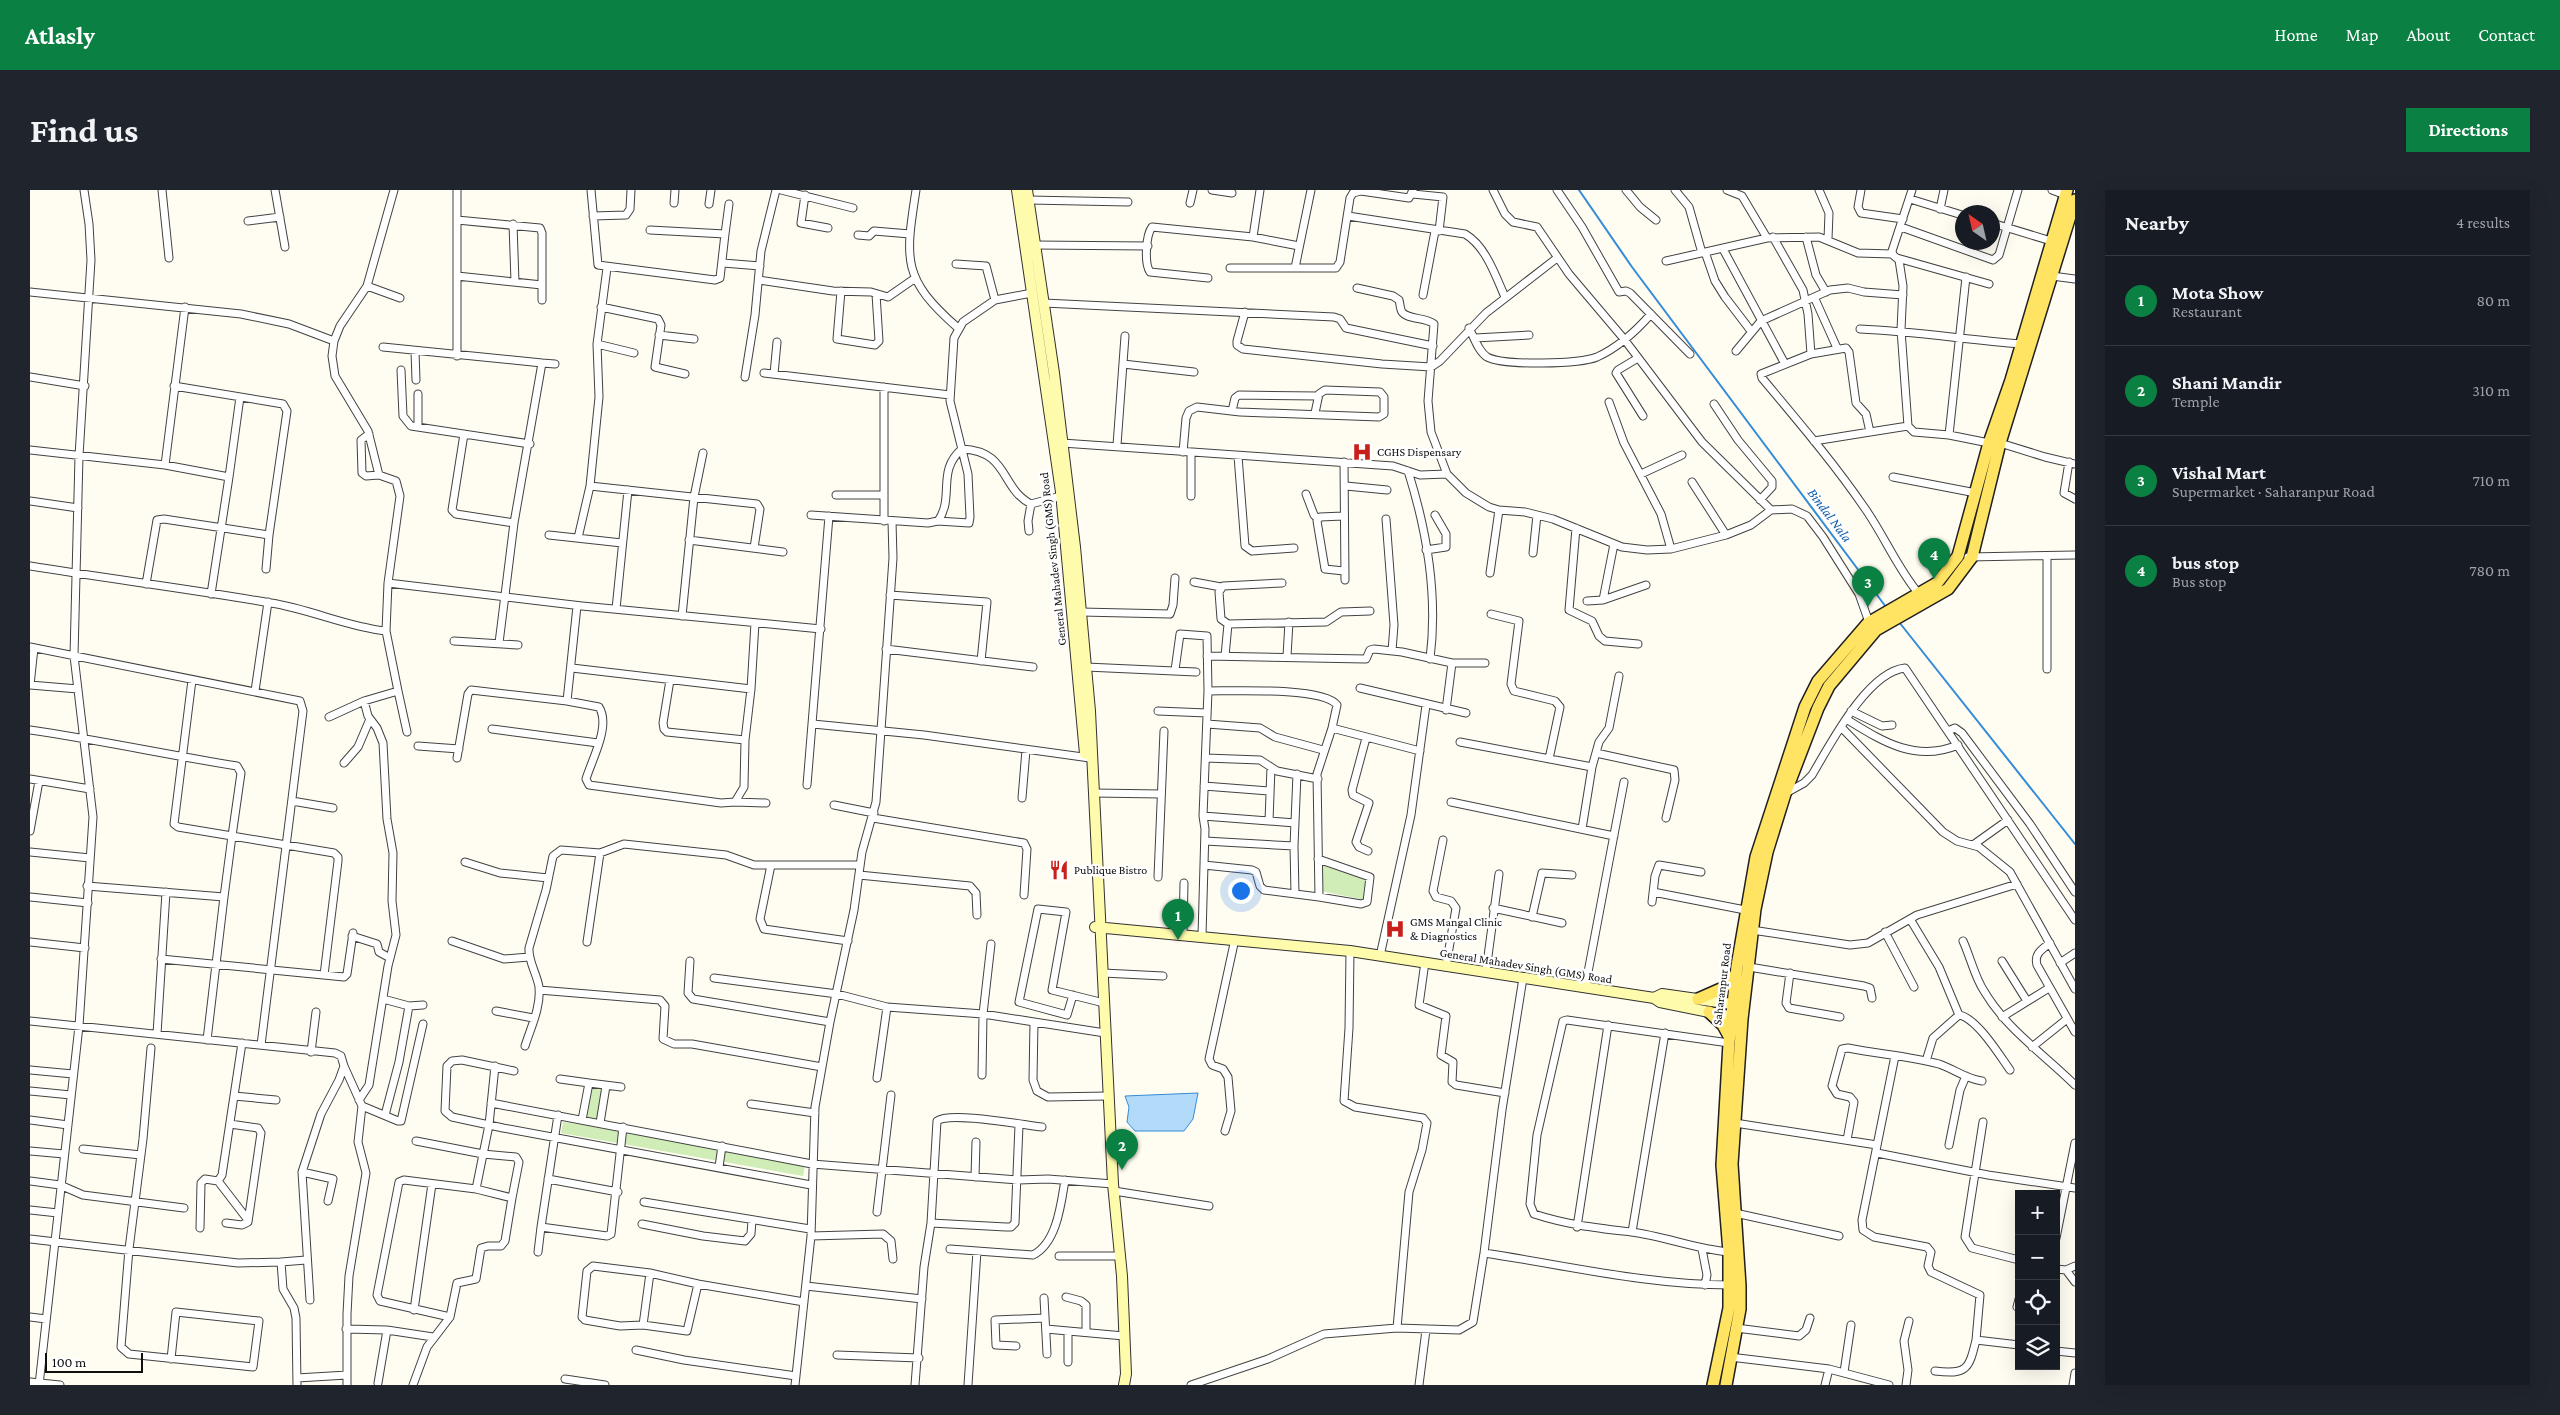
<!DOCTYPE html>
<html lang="en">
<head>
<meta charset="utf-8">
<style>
	:root { --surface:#171b24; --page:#20242c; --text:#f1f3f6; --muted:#9ea1a6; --line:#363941; --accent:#0b8043 }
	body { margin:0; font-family:"Crimson Pro",serif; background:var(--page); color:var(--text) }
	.controls { position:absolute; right:15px; bottom:15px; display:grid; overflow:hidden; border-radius:0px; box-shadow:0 5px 20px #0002 }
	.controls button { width:45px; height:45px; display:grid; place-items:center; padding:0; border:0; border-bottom:1px solid var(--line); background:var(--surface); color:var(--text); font:25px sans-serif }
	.compass { position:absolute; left:1925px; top:15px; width:45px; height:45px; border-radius:50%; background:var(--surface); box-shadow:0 5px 20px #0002; rotate:326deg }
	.scale { position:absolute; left:15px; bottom:12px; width:98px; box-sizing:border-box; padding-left:5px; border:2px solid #0f0f0f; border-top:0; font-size:14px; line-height:18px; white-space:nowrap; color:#0f0f0f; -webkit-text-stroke:4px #fff; paint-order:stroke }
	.you { position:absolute; left:1210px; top:700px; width:18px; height:18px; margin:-12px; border:4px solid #fff; border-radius:50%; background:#1a73e8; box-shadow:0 0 0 8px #1a73e833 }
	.badge { display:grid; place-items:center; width:32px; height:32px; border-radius:50%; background:var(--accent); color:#fff; font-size:16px; font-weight:700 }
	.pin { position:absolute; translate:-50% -41px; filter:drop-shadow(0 1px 2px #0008) }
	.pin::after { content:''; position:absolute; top:26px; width:18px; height:15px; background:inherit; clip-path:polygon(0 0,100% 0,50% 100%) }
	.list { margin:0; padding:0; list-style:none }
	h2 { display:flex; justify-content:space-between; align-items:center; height:65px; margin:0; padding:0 20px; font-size:21px }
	h2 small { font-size:16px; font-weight:400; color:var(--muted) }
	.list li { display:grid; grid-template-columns:32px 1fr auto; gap:15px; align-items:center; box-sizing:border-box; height:90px; padding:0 20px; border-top:1px solid var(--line) }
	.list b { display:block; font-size:19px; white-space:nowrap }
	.list p { margin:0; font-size:16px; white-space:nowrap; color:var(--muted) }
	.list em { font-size:16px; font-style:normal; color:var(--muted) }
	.icon { flex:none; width:28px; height:28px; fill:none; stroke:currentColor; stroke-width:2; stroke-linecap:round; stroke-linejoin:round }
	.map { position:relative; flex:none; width:2045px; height:1195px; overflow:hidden; border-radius:0px }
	header { display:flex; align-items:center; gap:30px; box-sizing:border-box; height:70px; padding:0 25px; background:var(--accent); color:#fff }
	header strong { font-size:24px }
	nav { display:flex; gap:28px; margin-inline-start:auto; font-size:18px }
	.intro { display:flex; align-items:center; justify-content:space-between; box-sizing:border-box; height:120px; padding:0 30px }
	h1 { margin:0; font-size:35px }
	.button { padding:12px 22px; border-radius:0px; background:var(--accent); color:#fff; font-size:18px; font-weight:700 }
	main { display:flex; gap:30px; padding:0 30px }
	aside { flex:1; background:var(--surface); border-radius:0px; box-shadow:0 5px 20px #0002 }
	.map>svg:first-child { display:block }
	.green { fill:#d0edb8 }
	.water { fill:#b2dbfa; stroke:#348bd7 }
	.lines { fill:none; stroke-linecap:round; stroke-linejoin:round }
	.stream { stroke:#348bd7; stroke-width:2 }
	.street-casing { stroke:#424242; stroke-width:9 }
	.secondary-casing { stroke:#313131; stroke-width:12 }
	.primary-casing { stroke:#202020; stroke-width:14 }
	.street { stroke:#fff; stroke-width:7 }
	.secondary { stroke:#fffbad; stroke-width:10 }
	.primary { stroke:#ffe362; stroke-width:11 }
	.labels { text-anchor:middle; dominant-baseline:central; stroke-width:5; stroke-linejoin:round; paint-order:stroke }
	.poi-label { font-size:12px; fill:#0f0f0f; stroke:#fff; text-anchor:start }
	.street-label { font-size:12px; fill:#0f0f0f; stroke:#fff }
	.water-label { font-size:14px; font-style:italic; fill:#0e5cab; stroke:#fff }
</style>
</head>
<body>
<header>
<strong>Atlasly</strong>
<nav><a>Home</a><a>Map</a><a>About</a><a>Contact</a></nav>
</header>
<div class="intro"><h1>Find us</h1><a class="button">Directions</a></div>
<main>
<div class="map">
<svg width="2045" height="1195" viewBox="0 0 2045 1195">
	<rect width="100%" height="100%" fill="#fffdf2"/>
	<path class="green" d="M1291,675L1337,690L1335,710L1291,701Z
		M561,897L573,898L567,936L775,975L773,986L531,943L533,932L554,935Z"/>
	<path class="water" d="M1168,903L1163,929L1154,941H1105L1097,932L1099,917L1095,906Z"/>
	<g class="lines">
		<path class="stream" d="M1549,0L1602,77L1856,417
			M1869,432L2045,654"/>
		<defs>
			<path id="street" d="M132,0L139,68
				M245,0L255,57
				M561,0L568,75L685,90L690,88L695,44L620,40
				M751,0L823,18
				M886,0C875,71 872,89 928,138
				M1182,0L1202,3
				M1463,0L1475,24L1483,32L1507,37L1539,84L1594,149L1672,252L1741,320
				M1527,0L1552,37L1589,102L1596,101L1600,103L1660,164
				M1596,0L1610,17L1626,30
				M1645,0L1659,17L1672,63
				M1789,0L1799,23L1798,49
				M1831,0L1828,17L1831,23L1873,29
				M1882,0L1862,61L1863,65L1869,70L1873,96L1871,140L1878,236L1884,242L1919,245L1959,253
				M2022,0L2038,6
				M1383,4L1413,7L1409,41
				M775,5L771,33L798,38
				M1880,9L1932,25
				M999,10L1098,12
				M644,13L645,0
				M1160,13L1163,0
				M679,14L681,0
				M1910,19L1914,0
				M563,26L596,25L600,19L601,0
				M1318,26L1435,44C1456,56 1466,87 1475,107
				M427,30L510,38L512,43V110
				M218,31L250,27
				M1962,33L2021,51
				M483,34L485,92
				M1871,37L1963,70L1969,65L1988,0
				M695,44L699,14
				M828,45L839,46L844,41L880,44
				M1223,47L1230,0
				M1743,47L1773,100L1778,124L1781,164
				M1776,47L1786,85L1796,102
				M1737,48L1789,47L1828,63L1862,64
				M1005,55L1118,56
				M1693,59L1755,174
				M1675,62L1685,91L1695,107L1721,141
				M1867,68L1959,94
				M1636,71L1737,48L1712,6L1697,0
				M693,73L730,76
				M926,74L956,76L965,110
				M1200,78H1306L1310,72L1320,8L1323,3L1331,1L1379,8L1383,0
				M1265,78L1281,0
				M427,86L512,95
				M2022,86L2045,89
				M1178,88L1120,82C1114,73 1116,45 1122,37L1223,47L1269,56
				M729,90L803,101L841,102L858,107L884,89
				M337,96L370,108
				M1327,98L1363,106L1369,110C1370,113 1370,119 1372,122C1378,130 1396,127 1404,134L1398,211L1401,242L1417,284L1436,303L1459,317L1469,320L1495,322L1523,329L1592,357L1617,360L1641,359L1696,345L1721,335L1741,320L1762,319L1777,326L1793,347L1829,404L1840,435
				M811,101L807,149L845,155L849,151L846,104
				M0,102L211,124L259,134L304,151
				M1393,105L1405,41
				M1785,109L1807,158
				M1014,113L1304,127L1310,129L1316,138L1403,156
				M571,117L628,129L631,135L625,177L655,184
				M1215,122L1207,151V155L1213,159L1352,174L1401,177L1410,171L1456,123L1527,68
				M1439,138C1444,147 1448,161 1457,167C1474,176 1550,174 1567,167C1587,158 1607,140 1621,124
				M1830,139C1884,141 1937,150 1991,154
				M629,145L664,149
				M1445,148L1499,145
				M567,154L604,163
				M353,157L512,173L484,333L469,453
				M385,161L386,190
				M1706,161L1731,131L1800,100L1818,98L1834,102L1873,105
				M427,166V0
				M1608,168L1588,180L1586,183L1613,226
				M512,173L525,174
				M1093,174L1164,182
				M371,180L373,226L381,236L500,254
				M734,183L920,205
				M744,184L747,152
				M0,187L55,196
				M715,187L725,125L731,61L746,0
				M388,204V237
				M1579,212L1594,253L1631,324L1641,359
				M1684,214L1708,250L1742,291V297L1730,310
				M1202,221L1205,208L1209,205L1288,206
				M1878,236L1840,242L1836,224L1826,213L1819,162L1816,158L1781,164L1731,184L1732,188C1767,230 1803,272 1834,317C1854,345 1867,378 1889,404
				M339,244L331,250L332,283L336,286L349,285
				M434,244L422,320L426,324L484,333
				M1919,245L1936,87
				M1784,251L1840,242
				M1032,253L1363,276L1390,285L1417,284
				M1970,253L2015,267L2045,274
				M1087,255L1095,146
				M0,260L135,275L199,287L181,404
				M1153,262L1156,228L1159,221L1167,217L1210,222L1349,227L1354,224V207L1350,202L1295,200L1289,204L1285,223
				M1161,263V306
				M1208,266L1215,356L1222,361L1264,358
				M1314,272L1315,390
				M2039,272L2034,303L2045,309
				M135,275L155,117
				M1378,281C1397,341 1408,406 1400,469
				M1611,284L1652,265
				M199,287L210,207
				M1863,287L1946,303
				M1662,292L1696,345
				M560,296L727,314L730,319L724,358
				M1316,296L1357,300
				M1276,304L1284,325L1287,328
				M806,305H854
				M0,311L48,318
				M781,325L898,333L908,331C925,307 906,281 932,259C979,261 970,298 1001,314L1031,306
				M1313,326L1290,327L1287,331L1295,379L1314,381
				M1356,329L1364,435L1362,461
				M854,331V197
				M908,331L939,333L940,327L938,284L920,211L924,148L933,132L965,110L1002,103
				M1546,338L1539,420L1562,431L1569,446L1575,451L1608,454
				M999,341L998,331L1001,314
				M519,345L592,353
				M548,348L560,296L569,207L567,154L577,78
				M659,350L753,362
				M1396,360L1416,357V344L1405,325
				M1503,363L1507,325
				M2017,366V479
				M1938,367L2045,365
				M0,376C80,389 161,399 241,413C280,419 317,437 356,441L358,393L552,416L791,439
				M236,379L239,345
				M1460,383L1469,320
				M1164,392L1191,397
				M358,393L370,306L366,291L349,285L338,241L305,186L302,166L304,151L310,136L337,96L364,0
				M1252,393L1193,396L1189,402L1191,429L1198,434L1296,432L1311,422L1340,421
				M116,394L127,330L134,329L239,345L257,221L253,214L144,196
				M860,405L957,412L951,471
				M1573,410L1616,395
				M1557,411L1573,410L1584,354
				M547,416L537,511L569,517C581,536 562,569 556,589L559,595L691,613L705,612L714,597L715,550L721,499L725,433
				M586,419L598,300
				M1051,422L1140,424L1143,415L1145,388
				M1461,424L1489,431L1481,494L1484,501L1525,511L1530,517L1519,569
				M652,426L664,307L673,263
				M424,451L488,455
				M0,457L270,511L273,521L231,855
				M856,459L1003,477
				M1177,466L1336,469L1340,460L1344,459L1372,462L1422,473H1455
				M1195,466L1198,434
				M1257,466L1259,432
				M1056,477L1166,482
				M542,478L721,499
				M1145,480L1150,444L1177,446L1178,501L1173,626L1175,639L1172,746
				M640,490L633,533L634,539L637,542L715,550
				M0,495L48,499
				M0,495L4,458
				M1330,498L1436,523
				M225,501L238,412
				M368,501L377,542
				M1178,501C1203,501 1293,497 1307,515L1302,538L1287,584L1289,707L1331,714L1337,712L1340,687L1288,669
				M1416,520L1422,473
				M1128,521L1177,523
				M1821,521L1852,536L1862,535
				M299,527L334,511
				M1816,529C1852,551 1885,573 1928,555
				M783,534L894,545L1060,568
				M1177,534L1230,538L1245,547L1293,560
				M1811,537L1913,642L1927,651L1949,657L1980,682L2045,799
				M1302,538L1390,561
				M462,539L568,553
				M0,540C69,550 138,565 207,576L211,583L202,646L148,637L144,634L162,490
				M1918,541L1925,538L1932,543L2000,634L2045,702
				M1336,548L1322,600L1323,605L1339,613L1326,652L1329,657L1338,661
				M1430,552L1562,577
				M388,556L429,559
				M1566,563L1644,580L1645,590L1636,628
				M427,568L438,504L441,500L537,511
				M1176,568L1230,570L1247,581L1288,589
				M314,573L328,557L340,529
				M0,589L60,599
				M777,595L799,326
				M1174,596L1239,601
				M1064,603L1131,604
				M1756,603L1774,593L1782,585C1800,555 1837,482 1875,478L2045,730
				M992,608L996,560
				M262,611L303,618
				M705,612L736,613
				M1421,612L1584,646
				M804,615L844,623
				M1173,626L1265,633
				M843,628L994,653L997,659L994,705
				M1239,631L1241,577
				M1552,639L1562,577L1569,552L1579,538L1589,486
				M0,641L9,591
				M1413,650L1403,701L1406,707L1421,711L1426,718L1416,776
				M1175,651L1264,656
				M1943,655L1978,630
				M0,662L60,668
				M435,672L470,683L518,688
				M741,675L730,729L734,739L818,751
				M1174,675L1222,680L1226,682L1230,696L1234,700L1289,707
				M829,685L940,696L946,703L947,725
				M1128,687L1134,541
				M57,696L194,707L202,646L304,663L308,667V671L294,785
				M1623,702L1715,720
				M1265,704L1264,656L1267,584
				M0,707L58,713
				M1622,712L1625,686L1629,675L1671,682
				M1463,718L1532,733
				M1502,727L1512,683L1542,685
				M1880,729L1909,777L1929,825
				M1722,740L1820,755L1838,753L1887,725L1987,694
				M1855,742L1884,797
				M1153,743L1154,693
				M322,746L347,754L349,762L360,768
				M422,751L474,769L499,767
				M1933,751C1940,766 1945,788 1954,801C1977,840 2014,864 2045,895
				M0,752L55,758
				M557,752L570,663
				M2020,753C2011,760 2004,764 2007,775L2045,842
				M1320,761L1319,838L1314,911L1325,917L1393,928L1397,933L1392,960L1379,1002L1367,1138
				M1350,766L1381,625L1396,515
				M131,769L314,787L317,784L323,743
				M660,771L658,803L663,809L800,832
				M1972,771L1997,811
				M1395,772L1389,815L1416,826L1411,865L1423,872L1422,892L1426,895L1475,903
				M2030,773L2045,763
				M1719,777L1834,796L1840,798L1842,808
				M1456,781L1469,684
				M1073,783L1133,786
				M1760,783L1756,813L1759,818L1810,827
				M684,788L807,804L857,817
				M1555,798L1594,592
				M509,800L630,810L635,816L633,849L644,854H662L792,877
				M1043,805L1037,825L989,812L1008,719L1036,722L1022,800L1074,813
				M353,809L379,816L393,815
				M466,821L503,828
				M1972,827L2019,798
				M0,831L305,863L311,866L314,876L309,890L291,924L272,982L280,1110
				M1004,832L1003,890L1007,901L1018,907L1079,906
				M127,844L136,702
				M177,850L194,707
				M1699,853L1537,830L1533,831L1507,945L1500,1014L1504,1024C1538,1035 1567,1038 1601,1042C1634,1046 1665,1059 1699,1062
				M495,856C501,837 511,817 509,797C507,784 498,771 499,758L516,700L523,666L531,660L570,663L594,654L696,665L724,675H830
				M2002,857L2037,829
				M121,858L113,949L99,1059L91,1157L99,1164L223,1177L229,1131L146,1122L141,1169
				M281,862L286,822
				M1865,866L1832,1030L1833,1040L1844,1047L1897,1057L1901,1062L1898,1076L1901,1082L1950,1105L1946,1150L1989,1155
				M1896,871L1903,848L1929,825C1947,828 1970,866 1980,880
				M314,876L332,916L328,952L336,983L319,1086L317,1124V1195
				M0,880L43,884
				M484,881L432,870L422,871L417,876L415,921L422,927L473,938L781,995
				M952,885L953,824L961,754
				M847,888L857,817L953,824L1075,843
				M530,889L559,893
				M0,901L41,905
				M204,906L246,910
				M329,910L339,895L358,776L366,745L362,711L363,663L357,629L353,553L347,538L338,526L334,511L368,501L356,441
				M461,913L782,974L988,990L1018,989L1083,994
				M721,914L785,923
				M332,916L368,931H371L393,834
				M355,925L369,872L379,816
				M528,925L511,1037L577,1046L581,1044L593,937
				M0,930L38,935
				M552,930L559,893L591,897
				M1953,932L1935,1047L1942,1058L1989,1070
				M570,933L576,896
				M1705,933L1847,955
				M1195,941L1201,921L1198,887L1193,879L1182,875L1179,869L1205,749
				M1817,950L1824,912L1820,907L1807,904L1802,896L1812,859L1818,858C1848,864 1879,866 1909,874C1924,879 1936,889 1952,891
				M386,951L453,964L486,967L489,972L482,1008
				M1919,955L1930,900L1936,886
				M53,959L111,965
				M0,961L34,964
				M1847,963L1958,985L2045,998
				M689,977L692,956
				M272,982L303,989L298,1011
				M945,987L946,952
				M518,989L588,1002
				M0,991L30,995L53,1005L154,1018
				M188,991L218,1030
				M446,999L482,1008L475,1051L471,1056H458L451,1058L446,1089L427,1093L420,1127L350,1111L347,1105L369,992L374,990L446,999L459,935L465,876
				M1084,1001L1179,1016
				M614,1012L780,1039
				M0,1020L28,1023
				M847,1022L861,905
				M1705,1023L1809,1046
				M196,1033L212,1035L218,1032L231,943L228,938L200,934
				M901,1033L976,1037H981L985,1033L989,935
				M612,1034L673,1046L715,1051L721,1044L722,1030
				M1547,1037L1578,835
				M170,1038L171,993L175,989L188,991L192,985L212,853
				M1602,1042L1635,843
				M781,1046L853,1044L861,1051L863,1069
				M2026,1048L2045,953
				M0,1049L208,1073L251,1072
				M920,1059L1003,1065C1027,1053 1031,1014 1035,990
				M1672,1059L1677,1085L1675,1095
				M508,1062L511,1037
				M1454,1063C1535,1075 1617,1095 1700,1095
				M1029,1066H1090
				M2026,1079L2036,1080L2045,1076
				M2036,1080L2045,1092
				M668,1094L657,1141L613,1135L590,1136L555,1130L552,1127L557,1081L563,1076L620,1083L668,1094L774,1112
				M776,1096L892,1109
				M1036,1107L1051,1111L1056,1115V1142
				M1014,1108L1017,1164
				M1987,1117L1989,1109
				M384,1120L402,994
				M0,1127L16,1129
				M613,1135L620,1083
				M1706,1138L1769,1146L1776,1140L1780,1128
				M316,1139L357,1140L403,1147
				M1016,1139L1094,1146
				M1038,1141V1172
				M986,1156L966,1155L965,1130L1015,1128
				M606,1160L654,1170L766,1186
				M2026,1161L2045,1163
				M807,1165L889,1168
				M1700,1167L1799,1179L1859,1195
				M1905,1181C1937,1185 1939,1179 1946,1150
				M1814,1182L1821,1135
				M267,1188L317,1185
				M535,1189L575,1195
				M0,1192L30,1195
				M348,1193L357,1140
				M9,1195L49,836L63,627L44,466L49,266L61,70L59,34L54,0
				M267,1195L266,1128L264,1118L253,1099L251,1072L276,1070
				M383,1195L397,1157L420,1127
				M765,1195L781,1046L785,917L800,832L824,720L832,662L846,612L863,368L862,331
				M885,1195L894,1077L901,1033L907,931C920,921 993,935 1012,937
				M938,1195L947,1061
				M1161,1195L1238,1169L1294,1144L1367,1138L1429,1140L1443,1132L1454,1063L1472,920L1493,788
				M1389,1195L1396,1140
				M1795,1195L1799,1179
				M1876,1195L1878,1180L1874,1151L1879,1131
				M2043,1195L2045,1183"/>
			<path id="secondary" d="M987,0L1031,302L1055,564
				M997,0L1024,183L1045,357L1060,521L1083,994L1092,1086L1096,1184L1094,1195
				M1065,737L1320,761L1624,808L1630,812L1708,828
				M1624,808L1632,804L1709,815"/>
			<path id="primary" d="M1668,809L1693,798L1706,784
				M1679,822L1693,835L1699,846
				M1683,1195L1699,1118V1062L1692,975L1699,853L1707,776L1726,667L1775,517L1788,491L1838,433L1907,393L1928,366L1959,253L1981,190L2037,0
				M1696,1195L1710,1119V1096L1702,974L1712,829L1725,719L1737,662L1755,604L1788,518L1799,496L1846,440L1918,399L1942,367L1970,253L2045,10"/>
		</defs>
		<use href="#street" class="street-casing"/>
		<use href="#secondary" class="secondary-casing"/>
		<use href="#primary" class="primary-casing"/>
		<use href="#street" class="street"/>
		<use href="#secondary" class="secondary"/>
		<use href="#primary" class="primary"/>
	</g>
	<defs>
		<symbol id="hospital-bare" viewBox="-9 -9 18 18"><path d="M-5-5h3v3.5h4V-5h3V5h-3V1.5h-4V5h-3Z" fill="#ca201c" stroke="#fff" stroke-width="2.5" paint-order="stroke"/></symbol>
		<symbol id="restaurant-bare" viewBox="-9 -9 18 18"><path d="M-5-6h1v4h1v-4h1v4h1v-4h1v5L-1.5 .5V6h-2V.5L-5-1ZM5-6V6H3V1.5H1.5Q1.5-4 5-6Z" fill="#ca201c" stroke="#fff" stroke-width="2.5" paint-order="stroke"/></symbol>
	</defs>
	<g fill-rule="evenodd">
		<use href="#hospital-bare" x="1318" y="248" width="28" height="28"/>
		<use href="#restaurant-bare" x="1015" y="666" width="28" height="28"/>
		<use href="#hospital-bare" x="1351" y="725" width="28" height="28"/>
	</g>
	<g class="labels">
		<g class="poi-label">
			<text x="1347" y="262">CGHS Dispensary</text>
			<text x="1044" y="680">Publique Bistro</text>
			<text x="1380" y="732">GMS Mangal Clinic<tspan x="1380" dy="14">&amp; Diagnostics</tspan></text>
		</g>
		<g class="street-label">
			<text transform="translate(1023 369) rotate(-96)">General Mahadev Singh (GMS) Road</text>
			<text transform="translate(1496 776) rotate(9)">General Mahadev Singh (GMS) Road</text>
			<text transform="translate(1692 794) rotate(-83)">Saharanpur Road</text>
		</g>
		<g class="water-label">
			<text transform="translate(1800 325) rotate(53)">Bindal Nala</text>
		</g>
	</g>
</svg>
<div class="controls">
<button>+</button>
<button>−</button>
<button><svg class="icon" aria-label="locate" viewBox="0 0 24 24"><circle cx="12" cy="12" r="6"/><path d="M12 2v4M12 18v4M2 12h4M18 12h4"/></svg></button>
<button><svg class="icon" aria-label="layers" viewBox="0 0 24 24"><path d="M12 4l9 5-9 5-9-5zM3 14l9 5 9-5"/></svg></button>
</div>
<svg class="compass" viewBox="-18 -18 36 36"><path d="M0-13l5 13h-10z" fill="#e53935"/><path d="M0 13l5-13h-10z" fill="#9ea1a6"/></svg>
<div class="scale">100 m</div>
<div class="you"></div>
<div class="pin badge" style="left:1148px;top:750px">1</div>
<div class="pin badge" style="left:1092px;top:980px">2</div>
<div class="pin badge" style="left:1838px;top:417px">3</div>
<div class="pin badge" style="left:1904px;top:389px">4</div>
</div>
<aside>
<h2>Nearby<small>4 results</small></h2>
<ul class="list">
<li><span class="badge">1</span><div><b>Mota Show</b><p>Restaurant</p></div><em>80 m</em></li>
<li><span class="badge">2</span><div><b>Shani Mandir</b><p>Temple</p></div><em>310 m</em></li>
<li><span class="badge">3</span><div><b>Vishal Mart</b><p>Supermarket · Saharanpur Road</p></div><em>710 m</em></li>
<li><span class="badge">4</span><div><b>bus stop</b><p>Bus stop</p></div><em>780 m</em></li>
</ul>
</aside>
</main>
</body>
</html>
